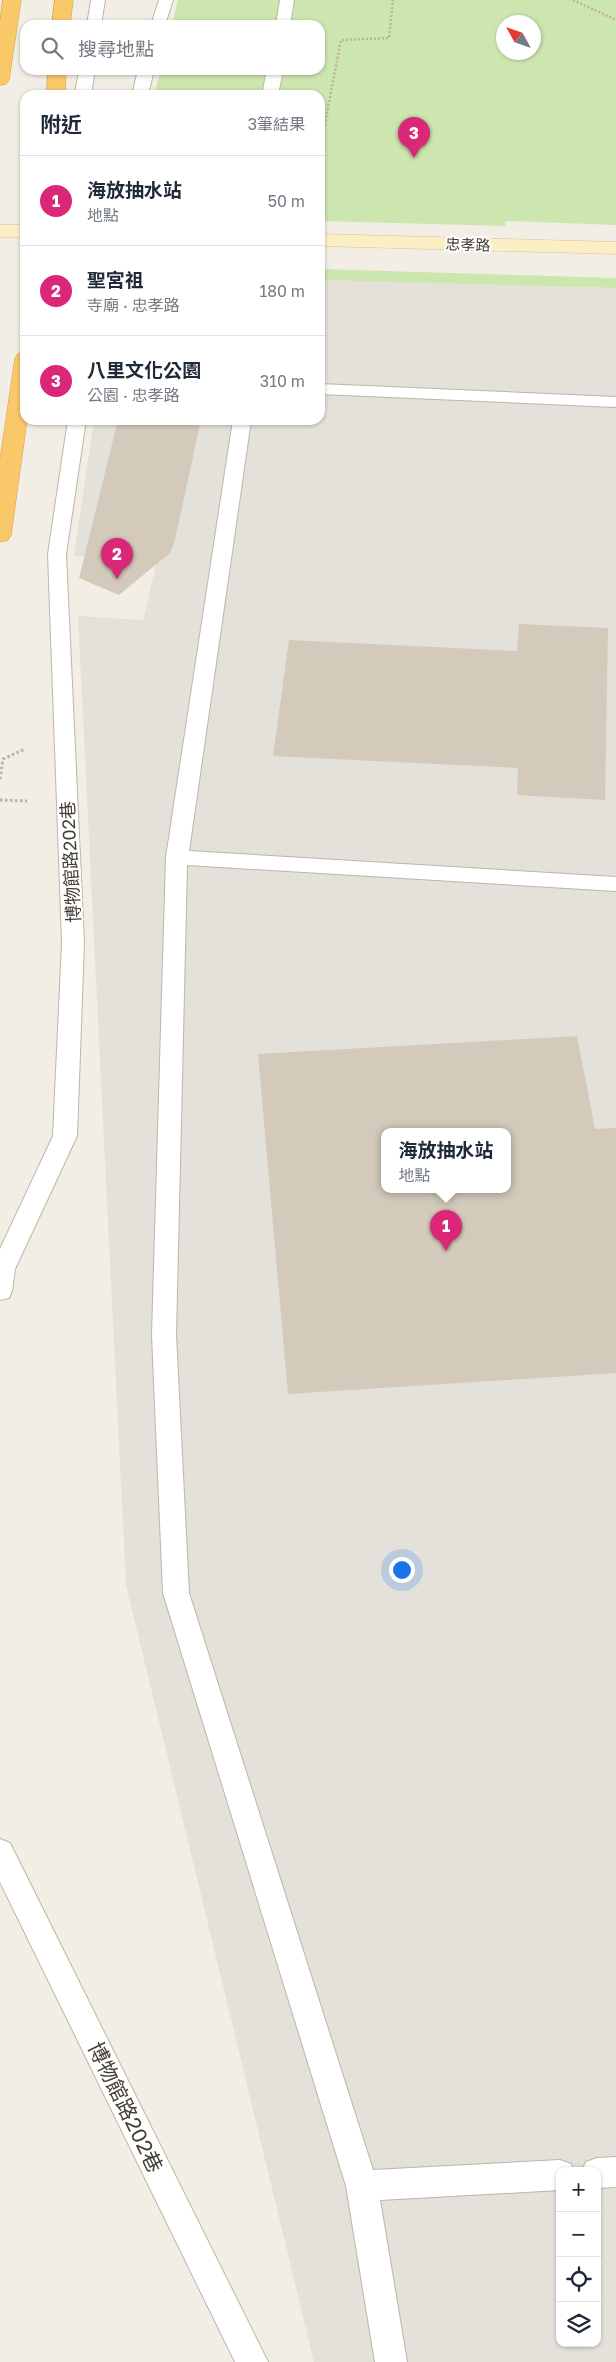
<!DOCTYPE html>
<html lang="zh-TW">
<head>
<meta charset="utf-8">
<style>
	:root { --surface:#fff; --page:#f6f6f7; --text:#1f2937; --muted:#747a83; --line:#e0e1e3; --accent:#db2777 }
	body { margin:0; font-family:"Golos Text","Noto Sans TC",sans-serif; background:var(--page); color:var(--text) }
	.controls { position:absolute; right:15px; bottom:15px; display:grid; overflow:hidden; border-radius:10px; box-shadow:0 1px 4px #0004 }
	.controls button { width:45px; height:45px; display:grid; place-items:center; padding:0; border:0; border-bottom:1px solid var(--line); background:var(--surface); color:var(--text); font:25px sans-serif }
	.compass { position:absolute; left:496px; top:15px; width:45px; height:45px; border-radius:50%; background:var(--surface); box-shadow:0 1px 4px #0004; rotate:310deg }
	.you { position:absolute; left:401px; top:1569px; width:18px; height:18px; margin:-12px; border:4px solid #fff; border-radius:50%; background:#1a73e8; box-shadow:0 0 0 8px #1a73e833 }
	.badge { display:grid; place-items:center; width:32px; height:32px; border-radius:50%; background:var(--accent); color:#fff; font-size:16px; font-weight:700 }
	.pin { position:absolute; translate:-50% -41px; filter:drop-shadow(0 1px 2px #0008) }
	.pin::after { content:''; position:absolute; top:26px; width:18px; height:15px; background:inherit; clip-path:polygon(0 0,100% 0,50% 100%) }
	.popup { position:absolute; left:381px; top:1128px; width:130px; height:65px; box-sizing:border-box; display:grid; place-content:center; border-radius:10px; background:var(--surface); filter:drop-shadow(0 1px 4px #0005); font-size:16px; white-space:nowrap; color:var(--muted) }
	.popup b { font-size:19px; color:var(--text) }
	.popup::after { content:''; position:absolute; left:50%; top:100%; margin-left:-10px; border:10px solid transparent; border-top-color:var(--surface) }
	.list { margin:0; padding:0; list-style:none }
	h2 { display:flex; justify-content:space-between; align-items:center; height:65px; margin:0; padding:0 20px; font-size:21px }
	h2 small { font-size:16px; font-weight:400; color:var(--muted) }
	.list li { display:grid; grid-template-columns:32px 1fr auto; gap:15px; align-items:center; box-sizing:border-box; height:90px; padding:0 20px; border-top:1px solid var(--line) }
	.list b { display:block; font-size:19px; white-space:nowrap }
	.list p { margin:0; font-size:16px; white-space:nowrap; color:var(--muted) }
	.list em { font-size:16px; font-style:normal; color:var(--muted) }
	.icon { flex:none; width:28px; height:28px; fill:none; stroke:currentColor; stroke-width:2; stroke-linecap:round; stroke-linejoin:round }
	.map { position:relative; flex:none; width:616px; height:2362px; overflow:hidden }
	.search { position:absolute; background:var(--surface); box-shadow:0 1px 4px #0004; left:20px; top:20px; width:305px; height:55px; display:flex; align-items:center; gap:12px; box-sizing:border-box; padding:0 18px; border-radius:15px; color:var(--muted); font-size:19px }
	.panel { position:absolute; background:var(--surface); box-shadow:0 1px 4px #0004; left:20px; top:90px; width:305px; height:335px; border-radius:15px }
	.map>svg:first-child { display:block }
	.industrial { fill:#e4e0da; fill-rule:evenodd }
	.green { fill:#cde6af; fill-rule:evenodd }
	.building { fill:#d3cabb; fill-rule:evenodd }
	.lines { fill:none; stroke-linecap:round; stroke-linejoin:round }
	.lane-casing { stroke:#bdb6a8; stroke-width:2 }
	.secondary-casing { stroke:#d4c398; stroke-width:1 }
	.highway-casing { stroke:#d89d39; stroke-width:1 }
	.path-far1 { stroke:#bfb19a; stroke-width:2.5; stroke-dasharray:2 2; stroke-linecap:butt }
	.path { stroke:#bfb19a; stroke-width:3; stroke-dasharray:2.5 2.5; stroke-linecap:butt }
	.lane { fill:#fff; fill-rule:evenodd }
	.secondary { fill:#fdefc4; fill-rule:evenodd }
	.highway { fill:#f9c969; fill-rule:evenodd }
	.labels { text-anchor:middle; dominant-baseline:central; stroke-width:4; stroke-linejoin:round; paint-order:stroke }
	.far-street-label { font-size:15px; fill:#443e35; stroke:#fff }
	.street-label { font-size:18px; fill:#443e35; stroke:#fff }
	.near-street-label { font-size:21px; fill:#443e35; stroke:#fff }
</style>
</head>
<body>
<div class="map">
<svg width="616" height="2362" viewBox="0 0 616 2362">
	<rect width="100%" height="100%" fill="#f2eee5"/>
	<path class="industrial" d="M320,280L616,288V2362H314L126,1585L78,616L143,620L157,561L74,556L94,420H320ZM385,1132H507V1190H385ZM560,2171H597V2343H560Z"/>
	<path class="green" d="M178,0H616V225L506,221L505,226L320,221V95H154L161,70H320V25H172ZM504,22H534V52H504Z
		M320,269L616,278V288L320,280Z"/>
	<path class="building" d="M118,420H201L174,544L170,553L119,595L79,578Z
		M519,624L608,628L605,800L517,795L518,768L273,756L289,640L517,651Z
		M577,1036L595,1129L616,1128V1373L288,1394L258,1054ZM385,1132H507V1190H385Z"/>
	<g class="lines">
		<defs>
			<path id="lane" d="M91,0H105L101,25H87Z
				M159,0H173L165,25H151Z
				M280,0H294L290,25H276Z
				M79,70H95L91,95H75Z
				M138,70H154L148,95H132Z
				M267,70H283L278,95H262Z
				M320,384L616,397V407L320,394Z
				M68,420H86L66,554L84,943L77,1136L15,1269L12,1291L9,1298L0,1300V1249L53,1136L62,943L48,554Z
				M233,420H251L189,851L616,877V891L187,865L176,1335L189,1593L373,2170L560,2160L571,2164L574,2171H560V2190L380,2200L407,2362H375L346,2186L163,1593L152,1335L166,857Z
				M0,1839L10,1843L268,2362H235L0,1882Z
				M616,2157V2187L597,2188V2171H582L586,2162L597,2158Z"/>
			<path id="secondary" d="M0,225H25V237H0Z
				M320,234L616,242V254L320,246Z"/>
			<path id="highway" d="M3,0H21L9,80L6,84L0,85V22Z
				M55,0H73L70,25H52Z
				M48,70H66L65,95H47Z
				M25,352L27,420L11,535L8,540L0,542V460L15,358L18,354Z"/>
		</defs>
		<use href="#lane" class="lane-casing"/>
		<use href="#secondary" class="secondary-casing"/>
		<use href="#highway" class="highway-casing"/>
		<path class="path-far1" d="M573,0L616,20
			M320,149L341,40L389,38L393,0"/>
		<path class="path" d="M0,779L3,759L25,749
			M0,800L27,801"/>
		<use href="#lane" class="lane"/>
		<use href="#secondary" class="secondary"/>
		<use href="#highway" class="highway"/>
	</g>
	<g class="labels">
		<g class="far-street-label">
			<text transform="translate(468 244) rotate(2)">忠孝路</text>
		</g>
		<g class="street-label">
			<text transform="translate(70 862) rotate(-93)">博物館路202巷</text>
		</g>
		<g class="near-street-label">
			<text transform="translate(126 2107) rotate(64)">博物館路202巷</text>
		</g>
	</g>
</svg>
<div class="controls">
<button>+</button>
<button>−</button>
<button><svg class="icon" aria-label="locate" viewBox="0 0 24 24"><circle cx="12" cy="12" r="6"/><path d="M12 2v4M12 18v4M2 12h4M18 12h4"/></svg></button>
<button><svg class="icon" aria-label="layers" viewBox="0 0 24 24"><path d="M12 4l9 5-9 5-9-5zM3 14l9 5 9-5"/></svg></button>
</div>
<svg class="compass" viewBox="-18 -18 36 36"><path d="M0-13l5 13h-10z" fill="#e53935"/><path d="M0 13l5-13h-10z" fill="#747a83"/></svg>
<div class="you"></div>
<div class="pin badge" style="left:446px;top:1251px">1</div>
<div class="popup"><b>海放抽水站</b>地點</div>
<div class="pin badge" style="left:117px;top:579px">2</div>
<div class="pin badge" style="left:414px;top:158px">3</div>
<div class="search"><svg class="icon" aria-label="search" viewBox="0 0 24 24"><circle cx="10" cy="10" r="6"/><path d="M15 15l6 6"/></svg>搜尋地點</div>
<section class="panel">
<h2>附近<small>3筆結果</small></h2>
<ul class="list">
<li><span class="badge">1</span><div><b>海放抽水站</b><p>地點</p></div><em>50 m</em></li>
<li><span class="badge">2</span><div><b>聖宮祖</b><p>寺廟 · 忠孝路</p></div><em>180 m</em></li>
<li><span class="badge">3</span><div><b>八里文化公園</b><p>公園 · 忠孝路</p></div><em>310 m</em></li>
</ul>
</section>
</div>
</body>
</html>
